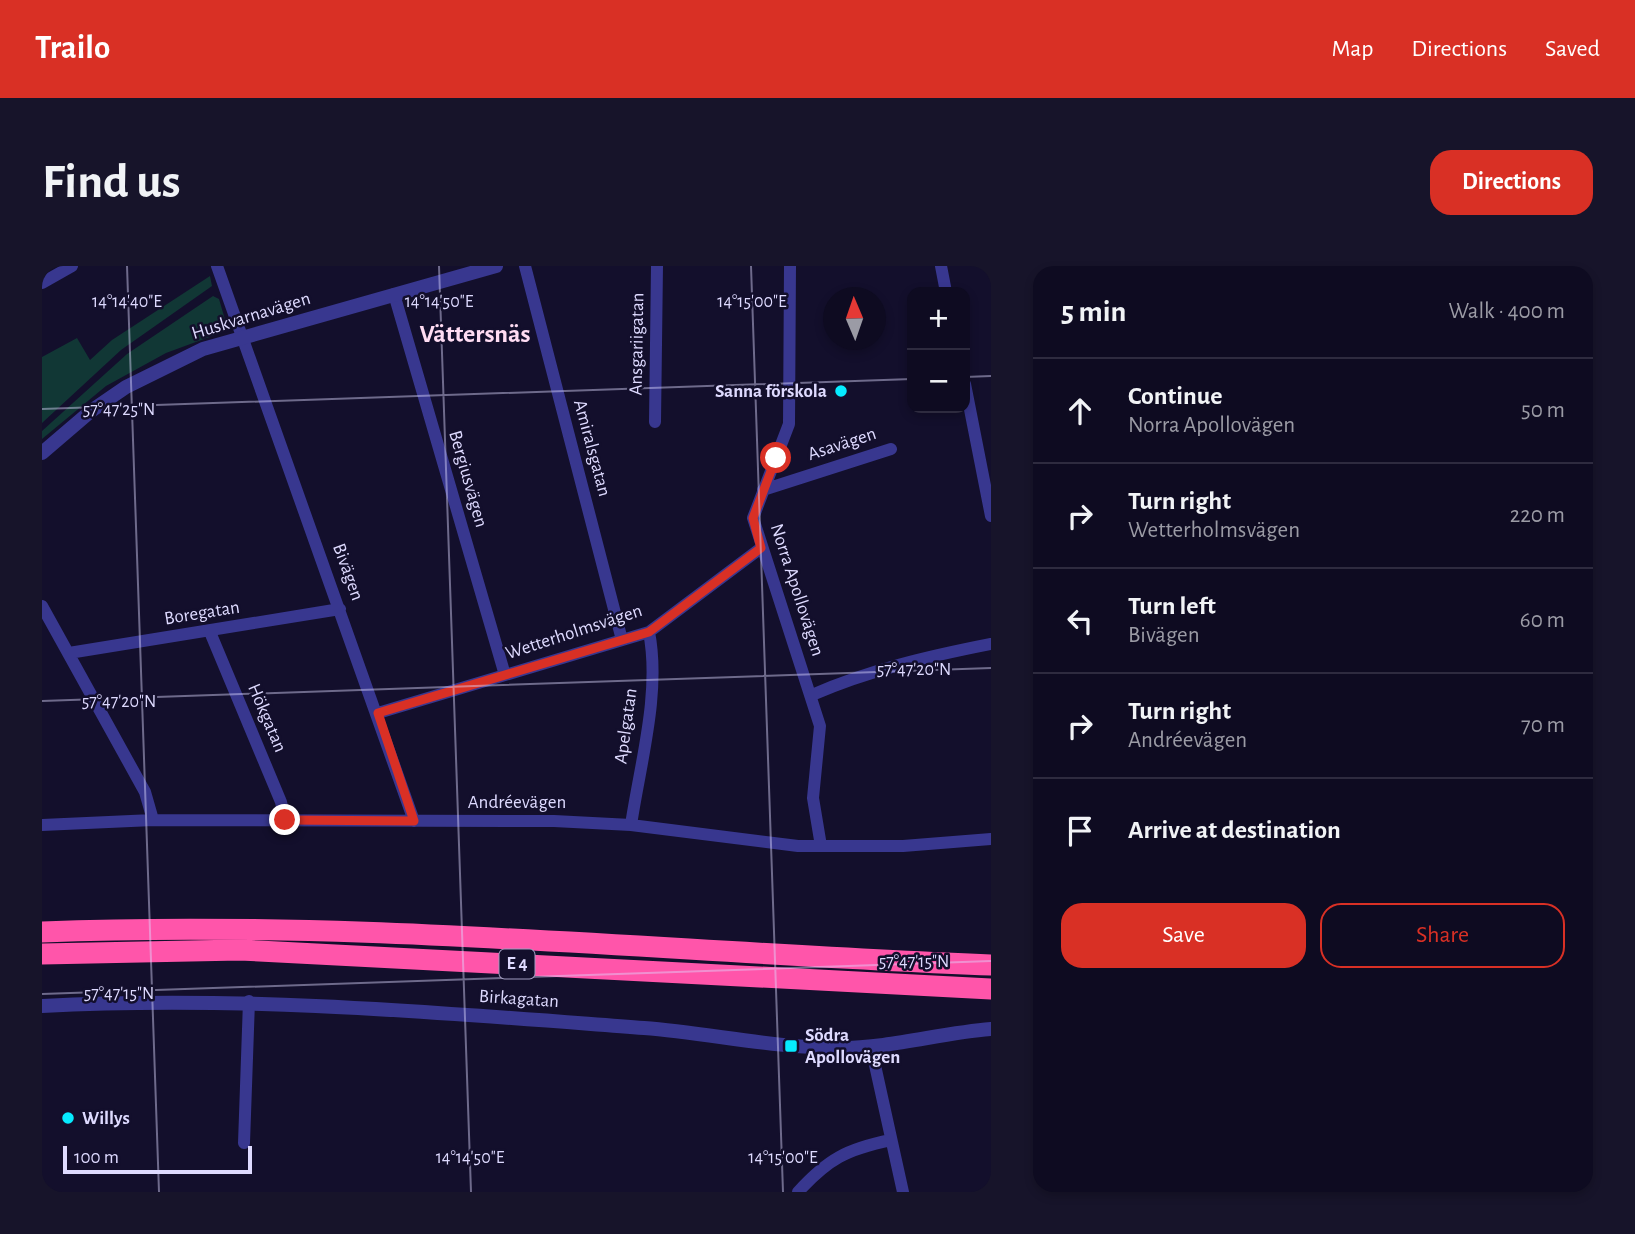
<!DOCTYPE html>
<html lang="en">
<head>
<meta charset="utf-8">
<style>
	:root { --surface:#0e0b21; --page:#17142a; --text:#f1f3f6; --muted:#9b9ba5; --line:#2e2b3f; --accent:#d93025 }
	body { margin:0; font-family:"Alegreya Sans",sans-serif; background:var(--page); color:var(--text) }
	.controls { position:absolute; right:21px; top:21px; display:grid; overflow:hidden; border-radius:14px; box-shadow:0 4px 10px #0003 }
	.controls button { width:63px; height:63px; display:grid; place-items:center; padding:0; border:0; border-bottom:2px solid var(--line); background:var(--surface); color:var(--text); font:35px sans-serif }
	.compass { position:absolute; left:781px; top:21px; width:63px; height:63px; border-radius:50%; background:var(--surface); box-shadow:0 4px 10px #0003; rotate:358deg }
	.scale { position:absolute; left:21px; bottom:18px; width:189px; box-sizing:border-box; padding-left:7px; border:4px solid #dedaff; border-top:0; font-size:19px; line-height:24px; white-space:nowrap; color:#dedaff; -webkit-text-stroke:5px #130f2c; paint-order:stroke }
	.stop { position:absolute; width:21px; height:21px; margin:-16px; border:5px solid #d93025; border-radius:50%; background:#fff }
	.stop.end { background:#d93025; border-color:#fff; box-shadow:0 2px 7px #0008 }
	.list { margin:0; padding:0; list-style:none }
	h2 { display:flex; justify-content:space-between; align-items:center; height:91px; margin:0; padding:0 28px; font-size:30px }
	h2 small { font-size:23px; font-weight:400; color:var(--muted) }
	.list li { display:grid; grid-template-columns:46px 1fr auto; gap:21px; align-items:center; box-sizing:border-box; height:105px; padding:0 28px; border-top:2px solid var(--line) }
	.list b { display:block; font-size:26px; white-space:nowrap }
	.list p { margin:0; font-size:23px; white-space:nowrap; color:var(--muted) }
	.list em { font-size:23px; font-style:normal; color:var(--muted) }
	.actions { display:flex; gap:14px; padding:21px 28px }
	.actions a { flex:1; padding:16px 0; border:2px solid var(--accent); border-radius:21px; text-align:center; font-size:24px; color:var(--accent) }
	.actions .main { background:var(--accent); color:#fff }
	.icon { flex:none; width:38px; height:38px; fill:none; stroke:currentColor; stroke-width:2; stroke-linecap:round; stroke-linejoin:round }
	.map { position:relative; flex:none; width:949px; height:926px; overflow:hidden; border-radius:21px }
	header { display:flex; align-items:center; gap:42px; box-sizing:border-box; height:98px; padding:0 35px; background:var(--accent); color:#fff }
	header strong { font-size:33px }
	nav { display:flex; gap:38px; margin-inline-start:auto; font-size:24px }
	.intro { display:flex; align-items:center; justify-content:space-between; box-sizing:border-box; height:168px; padding:0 42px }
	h1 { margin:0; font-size:49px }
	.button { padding:18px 32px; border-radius:21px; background:var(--accent); color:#fff; font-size:24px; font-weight:700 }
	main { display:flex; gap:42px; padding:0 42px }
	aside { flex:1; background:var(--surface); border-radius:21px; box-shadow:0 4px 10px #0003 }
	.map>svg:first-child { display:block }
	.green { fill:#113735 }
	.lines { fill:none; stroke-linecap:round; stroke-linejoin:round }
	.minor { stroke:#38378f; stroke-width:12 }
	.tertiary { stroke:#38378f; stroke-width:14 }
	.motorway { stroke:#f5a; stroke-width:21 }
	.route { stroke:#d93025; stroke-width:9 }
	.ticks { fill:none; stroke:#dedaff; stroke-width:2; stroke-opacity:0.45 }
	.poi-dot { fill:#06ebff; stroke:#130f2c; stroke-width:2.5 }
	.labels { text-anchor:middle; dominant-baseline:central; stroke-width:5; stroke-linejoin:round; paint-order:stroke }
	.shield { fill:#130f2c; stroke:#a19dc0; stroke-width:2 }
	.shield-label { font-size:18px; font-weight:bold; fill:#dedaff }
	.street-label { font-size:19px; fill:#dedaff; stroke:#130f2c }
	.poi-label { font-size:19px; font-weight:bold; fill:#dedaff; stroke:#130f2c; text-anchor:start }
	.district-label { font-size:26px; font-weight:bold; fill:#ffdcf3; stroke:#130f2c }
	.ticks-label { font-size:18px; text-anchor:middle; fill:#dedaff; stroke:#130f2c; stroke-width:5; stroke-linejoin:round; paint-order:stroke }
</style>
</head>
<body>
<header>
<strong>Trailo</strong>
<nav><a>Map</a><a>Directions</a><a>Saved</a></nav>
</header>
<div class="intro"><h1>Find us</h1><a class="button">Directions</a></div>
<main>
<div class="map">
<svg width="949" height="926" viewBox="0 0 949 926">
	<rect width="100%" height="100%" fill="#130f2c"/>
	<path class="green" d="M168,10L170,20L79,84L0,157V91L35,72L48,94L70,74Z
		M171,30L177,33L184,57L181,66L124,87L64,120L0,173V165L85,88Z"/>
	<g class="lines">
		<path class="minor" d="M175,0L372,555
			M483,0L580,374
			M748,0L747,158L711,252L778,460L771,532L779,580
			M899,0L904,26
			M0,17L30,0
			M352,28L463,409
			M923,118L949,250
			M613,156L615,0
			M721,224L849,183
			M0,340L103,526L111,554
			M168,366L239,536L243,554
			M27,387L298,343
			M770,429C827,404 888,390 949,378
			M336,447L607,366L719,282
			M0,559L111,554L512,555L589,559L756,580H861L949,573
			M589,559C598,498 619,427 607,366
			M829,781L861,926
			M202,877L207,735
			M756,926C786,893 805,883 849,874"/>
		<path class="tertiary" d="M0,187L49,145L84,121L161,83L454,0
			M0,740C202,729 402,747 602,762C667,767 732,782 797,782C849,782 898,767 949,763"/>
		<path class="motorway" d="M0,666C317,653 633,687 949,699
			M0,688L198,684L949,723"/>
	</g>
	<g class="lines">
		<path class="route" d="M243,554L372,555L336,447L607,366L719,282L711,252L734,192"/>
	</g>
	<path class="ticks" d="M85,0L117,926M397,0L429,926M709,0L741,926M923,111L949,110M0,143L870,113M0,435L949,402M0,728L949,695"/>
	<g class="poi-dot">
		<circle cx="799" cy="125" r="7"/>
		<rect x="742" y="773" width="14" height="14" rx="3.5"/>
		<circle cx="26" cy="852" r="7"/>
	</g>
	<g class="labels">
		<rect class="shield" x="457.5" y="683.5" width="35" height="29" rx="5"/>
		<g class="shield-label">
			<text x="475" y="698">E 4</text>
		</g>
		<g class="street-label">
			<text transform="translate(209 50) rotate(-17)">Huskvarnavägen</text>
			<text transform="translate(595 78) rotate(-89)">Ansgariigatan</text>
			<text transform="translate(800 178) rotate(-18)">Asavägen</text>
			<text transform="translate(550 182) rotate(75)">Amiralsgatan</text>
			<text transform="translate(426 213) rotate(74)">Bergiusvägen</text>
			<text transform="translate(306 306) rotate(70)">Bivägen</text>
			<text transform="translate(755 324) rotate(72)">Norra Apollovägen</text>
			<text transform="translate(160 347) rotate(-9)">Boregatan</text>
			<text transform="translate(532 366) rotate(-18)">Wetterholmsvägen</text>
			<text transform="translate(225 452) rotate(67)">Hökgatan</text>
			<text transform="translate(584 460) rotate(-82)">Apelgatan</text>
			<text x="475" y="536">Andréevägen</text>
			<text transform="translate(477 733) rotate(4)">Birkagatan</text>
		</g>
		<g class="poi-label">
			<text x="785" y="125" text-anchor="end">Sanna förskola</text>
			<text x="763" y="769">Södra<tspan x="763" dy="22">Apollovägen</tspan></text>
			<text x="40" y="852">Willys</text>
		</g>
		<g class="district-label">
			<text x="433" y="68">Vättersnäs</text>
		</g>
	</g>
	<g class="ticks-label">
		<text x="85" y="41">14°14'40"E</text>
		<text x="397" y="41">14°14'50"E</text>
		<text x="710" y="41">14°15'00"E</text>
		<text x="77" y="149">57°47'25"N</text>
		<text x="872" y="409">57°47'20"N</text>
		<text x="77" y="441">57°47'20"N</text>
		<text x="872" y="701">57°47'15"N</text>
		<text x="77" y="733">57°47'15"N</text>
		<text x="428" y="897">14°14'50"E</text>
		<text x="741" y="897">14°15'00"E</text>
	</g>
</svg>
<div class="controls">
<button>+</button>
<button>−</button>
</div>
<svg class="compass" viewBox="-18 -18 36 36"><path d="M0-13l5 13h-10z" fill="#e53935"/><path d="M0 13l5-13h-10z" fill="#9b9ba5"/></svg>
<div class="scale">100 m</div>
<div class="stop" style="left:734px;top:192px"></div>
<div class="stop end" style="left:243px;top:554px"></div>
</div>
<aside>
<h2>5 min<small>Walk · 400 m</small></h2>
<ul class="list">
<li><svg class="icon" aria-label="ahead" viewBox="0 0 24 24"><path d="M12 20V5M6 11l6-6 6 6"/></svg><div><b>Continue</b><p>Norra Apollovägen</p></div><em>50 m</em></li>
<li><svg class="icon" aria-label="right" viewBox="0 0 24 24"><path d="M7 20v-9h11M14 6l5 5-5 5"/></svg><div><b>Turn right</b><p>Wetterholmsvägen</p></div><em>220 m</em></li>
<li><svg class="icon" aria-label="left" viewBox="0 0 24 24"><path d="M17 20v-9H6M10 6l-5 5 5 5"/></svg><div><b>Turn left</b><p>Bivägen</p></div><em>60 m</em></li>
<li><svg class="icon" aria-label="right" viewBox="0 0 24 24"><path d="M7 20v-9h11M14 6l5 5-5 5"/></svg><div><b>Turn right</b><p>Andréevägen</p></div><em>70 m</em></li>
<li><svg class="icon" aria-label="arrive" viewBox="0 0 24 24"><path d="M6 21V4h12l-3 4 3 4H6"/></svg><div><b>Arrive at destination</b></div></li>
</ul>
<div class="actions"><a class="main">Save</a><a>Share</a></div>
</aside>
</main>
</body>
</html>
